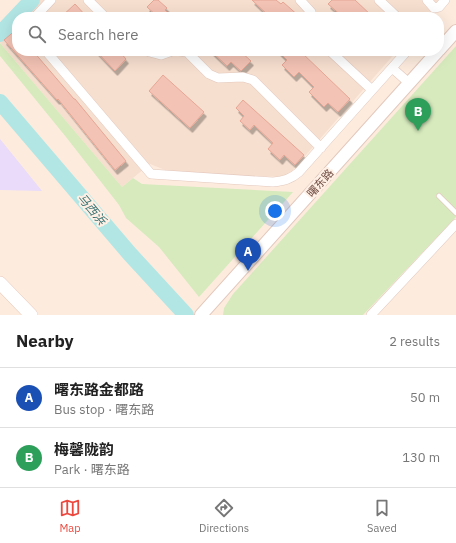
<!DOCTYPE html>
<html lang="en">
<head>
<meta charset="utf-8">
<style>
	:root { --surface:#fff; --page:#f6f6f6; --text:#222; --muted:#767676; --line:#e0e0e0; --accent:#ec483e }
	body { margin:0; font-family:"IBM Plex Sans","Noto Sans SC",sans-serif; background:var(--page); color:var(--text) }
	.you { position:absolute; left:275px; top:211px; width:14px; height:14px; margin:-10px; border:3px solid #fff; border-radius:50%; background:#1a73e8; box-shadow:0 0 0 6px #1a73e833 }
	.badge { display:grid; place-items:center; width:26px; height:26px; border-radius:50%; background:var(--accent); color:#fff; font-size:13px; font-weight:700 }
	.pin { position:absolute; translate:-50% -33px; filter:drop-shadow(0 1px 2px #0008) }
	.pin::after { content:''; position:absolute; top:21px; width:14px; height:12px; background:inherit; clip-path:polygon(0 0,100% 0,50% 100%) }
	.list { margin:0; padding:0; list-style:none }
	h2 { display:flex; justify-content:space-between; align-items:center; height:52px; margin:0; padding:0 16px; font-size:17px }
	h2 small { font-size:13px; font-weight:400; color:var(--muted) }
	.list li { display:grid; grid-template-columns:26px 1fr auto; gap:12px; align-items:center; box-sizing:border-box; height:60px; padding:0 16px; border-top:1px solid var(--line) }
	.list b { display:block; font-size:15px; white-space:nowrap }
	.list p { margin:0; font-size:13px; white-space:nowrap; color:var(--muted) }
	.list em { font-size:13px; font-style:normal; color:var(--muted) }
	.icon { flex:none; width:22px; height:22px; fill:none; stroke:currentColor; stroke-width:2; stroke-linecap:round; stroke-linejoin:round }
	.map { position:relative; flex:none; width:456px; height:315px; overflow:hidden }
	.search { position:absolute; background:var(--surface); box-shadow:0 4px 16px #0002; left:12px; right:12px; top:12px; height:44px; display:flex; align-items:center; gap:10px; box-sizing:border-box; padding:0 14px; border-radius:16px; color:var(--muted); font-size:15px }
	.sheet { height:172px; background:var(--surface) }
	nav { display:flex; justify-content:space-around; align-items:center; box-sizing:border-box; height:56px; border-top:1px solid var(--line); background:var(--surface); font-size:11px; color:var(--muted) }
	nav a { display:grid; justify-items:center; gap:2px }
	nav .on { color:var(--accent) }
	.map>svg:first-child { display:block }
	.residential { fill:#f7dfcf }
	.education { fill:#e9dbf9 }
	.green { fill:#d6eabd }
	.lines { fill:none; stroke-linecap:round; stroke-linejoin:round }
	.river { stroke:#b2e6e5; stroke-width:16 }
	.building { fill:#f3c3b5; stroke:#e6a695; filter:url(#shadow) }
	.service-casing { stroke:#e3c8bd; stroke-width:6 }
	.minor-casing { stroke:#e3c8bd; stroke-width:10 }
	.tertiary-casing { stroke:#e3c8bd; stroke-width:14 }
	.secondary-casing { stroke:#e8c8ba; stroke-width:14 }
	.service { stroke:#fff; stroke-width:4.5 }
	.minor { stroke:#fff; stroke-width:9 }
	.tertiary { stroke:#fff; stroke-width:12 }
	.secondary { stroke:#fff; stroke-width:13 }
	.labels { text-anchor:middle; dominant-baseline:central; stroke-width:4; stroke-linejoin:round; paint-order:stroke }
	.street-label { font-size:11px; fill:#734f46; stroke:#fff0e5 }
	.water-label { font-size:12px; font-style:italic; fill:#377273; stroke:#fff0e5 }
</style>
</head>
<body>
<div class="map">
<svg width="456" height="315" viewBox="0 0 456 315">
	<defs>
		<filter id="shadow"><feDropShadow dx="2.5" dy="4.5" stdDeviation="0" flood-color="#0004"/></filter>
	</defs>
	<rect width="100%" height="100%" fill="#fdecde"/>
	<path class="residential" d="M37,0H441L426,17H21Z
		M17,21V51H397L292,171L284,177L170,172L150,164L122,187L0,43V39Z"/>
	<path class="education" d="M0,139L42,191L0,190Z"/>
	<path class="green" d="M0,43L122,187L133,178L142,184L293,192L199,297L159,247L126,218L119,205L66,137L0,56Z
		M456,46V217L363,315H223L224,308L233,294Z"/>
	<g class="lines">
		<path class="river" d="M0,34L32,0
			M0,102L129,253L186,315"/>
	</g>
	<path class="building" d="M154,0H158L167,8L165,10L172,17H158L147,7Z
		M252,0H276L281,4L283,2L300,17H270Z
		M332,0H355L373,17H350L347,14L343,17L328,4Z
		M75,4L87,17H61Z
		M17,29V51H33L74,99H75L126,161L115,170L58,99L57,100L4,40Z
		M96,51H119L126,59L115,71Z
		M211,51H240L251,61L241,71L231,62L227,66Z
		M278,51H300L350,99L338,112L328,103L324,107L309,92L314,87L299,72L294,77L282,65L287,60Z
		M163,75L204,112L190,128L149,91Z
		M243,100L304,155L295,165L284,155L280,160L268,149L273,143L254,125L250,130L240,121L244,116L236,108Z"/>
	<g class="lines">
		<defs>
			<path id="service" d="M439,196L456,213"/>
			<path id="minor" d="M88,0L105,17
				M300,0L311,12L312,17
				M379,0L397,17
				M427,0L434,8L439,7L445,0
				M35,17L51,0
				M46,51L151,174L273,182C284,181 291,179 299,172L407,51
				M146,51L161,55L172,51
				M179,51L187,52L209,74L218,78L243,77L253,80L321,148
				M330,51L372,90
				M392,68L409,83
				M371,315L456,224"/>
			<path id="tertiary" d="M439,50L456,31
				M201,315L438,51"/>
			<path id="secondary" d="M0,283L31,315"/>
		</defs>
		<use href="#service" class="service-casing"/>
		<use href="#minor" class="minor-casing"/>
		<use href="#tertiary" class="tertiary-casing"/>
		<use href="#secondary" class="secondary-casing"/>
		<use href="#service" class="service"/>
		<use href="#minor" class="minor"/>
		<use href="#tertiary" class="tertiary"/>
		<use href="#secondary" class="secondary"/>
	</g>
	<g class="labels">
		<g class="street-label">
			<text transform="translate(320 183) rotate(-48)">曙东路</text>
		</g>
		<g class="water-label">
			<text transform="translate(92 209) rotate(50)">马西浜</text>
		</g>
	</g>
</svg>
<div class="you"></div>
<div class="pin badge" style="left:248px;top:271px;background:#1a4fb4">A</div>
<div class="pin badge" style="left:418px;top:131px;background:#2e9e5b">B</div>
<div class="search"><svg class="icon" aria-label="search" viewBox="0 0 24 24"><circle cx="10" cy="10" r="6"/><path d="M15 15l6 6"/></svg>Search here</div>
</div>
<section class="sheet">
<h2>Nearby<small>2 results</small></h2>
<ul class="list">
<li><span class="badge" style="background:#1a4fb4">A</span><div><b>曙东路金都路</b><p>Bus stop · 曙东路</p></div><em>50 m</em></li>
<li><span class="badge" style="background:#2e9e5b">B</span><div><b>梅馨陇韵</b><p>Park · 曙东路</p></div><em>130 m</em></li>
</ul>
</section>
<nav>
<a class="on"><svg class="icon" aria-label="map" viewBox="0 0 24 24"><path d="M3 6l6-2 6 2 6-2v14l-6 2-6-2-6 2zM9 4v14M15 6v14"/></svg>Map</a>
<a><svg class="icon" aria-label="directions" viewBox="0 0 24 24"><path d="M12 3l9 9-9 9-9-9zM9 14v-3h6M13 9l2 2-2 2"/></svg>Directions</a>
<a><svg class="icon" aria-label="saved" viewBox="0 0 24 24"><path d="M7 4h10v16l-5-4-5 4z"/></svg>Saved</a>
</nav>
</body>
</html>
